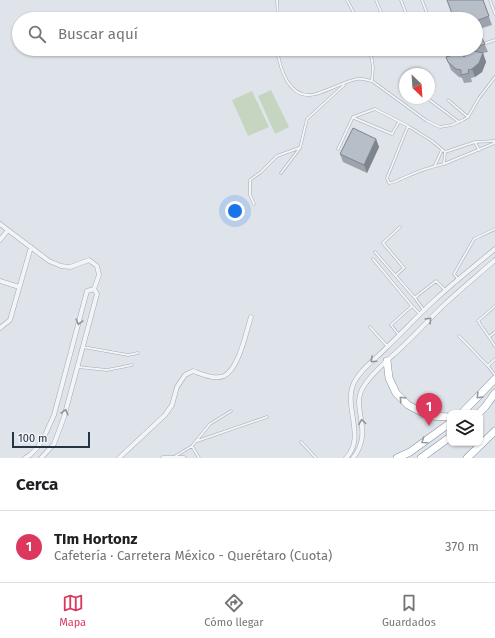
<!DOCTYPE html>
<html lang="es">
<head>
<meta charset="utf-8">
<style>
	:root { --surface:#fff; --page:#f2f2f2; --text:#202124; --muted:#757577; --line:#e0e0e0; --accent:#dc375d }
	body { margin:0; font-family:"Fira Sans",sans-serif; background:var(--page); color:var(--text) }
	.controls { position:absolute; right:12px; bottom:12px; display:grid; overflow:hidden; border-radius:8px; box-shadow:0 1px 3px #0004 }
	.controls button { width:36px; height:36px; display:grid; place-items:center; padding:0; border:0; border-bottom:1px solid var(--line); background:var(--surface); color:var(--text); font:20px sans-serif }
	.compass { position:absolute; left:399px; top:68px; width:36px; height:36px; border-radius:50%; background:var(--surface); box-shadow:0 1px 3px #0004; rotate:155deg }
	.scale { position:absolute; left:12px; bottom:10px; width:78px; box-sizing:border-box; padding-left:4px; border:2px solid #263343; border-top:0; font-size:11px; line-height:14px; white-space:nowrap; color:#263343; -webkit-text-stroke:3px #eff3f7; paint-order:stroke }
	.you { position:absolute; left:235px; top:211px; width:14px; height:14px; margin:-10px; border:3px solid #fff; border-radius:50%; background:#1a73e8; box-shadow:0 0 0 6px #1a73e833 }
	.badge { display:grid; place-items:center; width:26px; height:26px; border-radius:50%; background:var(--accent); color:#fff; font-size:13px; font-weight:700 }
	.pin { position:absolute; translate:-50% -33px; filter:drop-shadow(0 1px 2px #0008) }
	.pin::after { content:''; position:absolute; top:21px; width:14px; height:12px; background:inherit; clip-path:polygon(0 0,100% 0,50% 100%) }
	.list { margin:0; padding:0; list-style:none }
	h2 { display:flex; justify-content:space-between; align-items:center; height:52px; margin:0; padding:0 16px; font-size:17px }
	h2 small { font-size:13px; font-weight:400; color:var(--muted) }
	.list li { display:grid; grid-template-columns:26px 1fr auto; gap:12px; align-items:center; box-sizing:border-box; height:72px; padding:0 16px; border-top:1px solid var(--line) }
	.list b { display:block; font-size:15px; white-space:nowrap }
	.list p { margin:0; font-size:13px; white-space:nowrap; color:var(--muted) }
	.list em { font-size:13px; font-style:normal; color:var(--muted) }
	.icon { flex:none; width:22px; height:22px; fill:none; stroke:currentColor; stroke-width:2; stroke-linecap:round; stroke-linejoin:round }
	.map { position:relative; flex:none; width:495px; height:458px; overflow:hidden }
	.search { position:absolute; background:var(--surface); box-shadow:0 1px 3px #0004; left:12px; right:12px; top:12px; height:44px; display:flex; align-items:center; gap:10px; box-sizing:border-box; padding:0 14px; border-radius:22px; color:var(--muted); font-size:15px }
	.sheet { height:124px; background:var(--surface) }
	nav { display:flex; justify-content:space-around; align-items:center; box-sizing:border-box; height:56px; border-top:1px solid var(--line); background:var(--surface); font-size:11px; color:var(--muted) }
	nav a { display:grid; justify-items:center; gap:2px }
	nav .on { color:var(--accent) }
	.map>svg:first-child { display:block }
	.green { fill:#c6d5bf }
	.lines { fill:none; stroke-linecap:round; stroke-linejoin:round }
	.lane-casing { stroke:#a4abb5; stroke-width:3 }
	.street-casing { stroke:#a4abb5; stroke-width:5 }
	.highway-casing { stroke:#8593a2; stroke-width:8 }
	.lane { stroke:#f2f4f8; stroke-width:2 }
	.street { stroke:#f2f4f8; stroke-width:4 }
	.highway { stroke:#fff; stroke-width:7 }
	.wall { fill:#9da3ac }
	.shaded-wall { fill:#7f858c }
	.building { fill:#b6bec8; stroke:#7f858c }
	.oneway { stroke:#8c949e }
	.oneway2 { stroke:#9299a1 }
</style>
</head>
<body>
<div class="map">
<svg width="495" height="458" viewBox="0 0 495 458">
	<rect width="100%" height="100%" fill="#dfe4ea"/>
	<path class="green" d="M271,90L289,127L275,134L258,96Z
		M252,91L269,127L248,136L232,100Z"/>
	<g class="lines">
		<defs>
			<path id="lane" d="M277,0L278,19
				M347,0L357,19
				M376,0L384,19
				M401,0L408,19
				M422,0L429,19
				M490,0L495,14
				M483,44L495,40
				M277,49C280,69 289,101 316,94C330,90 343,82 357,79C361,78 367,80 372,81
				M370,49L373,67L372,81L427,121L440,127L452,125L463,120L468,117L479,98L495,77
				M448,49L451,51L467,49
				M278,56L286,49
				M427,98L459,122
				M448,100L468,117
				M354,118L392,134L399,122
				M495,141L475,142L445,152L432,141L408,126L387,178L389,183C394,183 396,181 401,179C414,173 429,167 444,164L495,143
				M475,142L479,150
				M338,149L353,117L375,109L408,126
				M444,164L445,152
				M435,165L442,150
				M281,173L300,148L307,119L344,85
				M254,204L250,195V180L261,172L277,156L299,148
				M375,252L415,298
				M373,259L412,306
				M396,275L404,268L383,243L400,227
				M458,279L454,274L474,239L495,229
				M423,309L415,298L418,295L436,281L445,290
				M370,327L388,347
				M495,332L489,337L495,346
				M399,335L391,325L412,306L420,314
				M459,336L488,366
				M489,337L478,321L495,306
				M83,347L128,355L138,353
				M495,359L488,366L495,375
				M78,367L107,370L132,365
				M197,441L267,417
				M301,442L316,458
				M192,446L199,458
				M174,457L192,446L210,424L231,411"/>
			<path id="street" d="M0,224L49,261L61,266L70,267L89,260L97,266L99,275L94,289L87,291L54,415L44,437L38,447L30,455L25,458
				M0,240L8,230
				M0,281L19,287
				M0,328L10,320L31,247
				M41,458L54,444L64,417L97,294L94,289
				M119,458L165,415L172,405L177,387L185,375L193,371C202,374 215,380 224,376C239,369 246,332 251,317
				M163,458H184
				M346,458C366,438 344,408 353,385C359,370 376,359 387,347C404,331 419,314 437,298C455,281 476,265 495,249
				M353,458C375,431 349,407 364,386C373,371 392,357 404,345C418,332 431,317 445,304C461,289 478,275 495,260"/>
			<path id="highway" d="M387,361L389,378L396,393L408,405L429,416L450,417
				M462,413L495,379
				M479,413L485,407L495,393
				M397,458L410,452L450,423
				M421,458L450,437
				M467,458L495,431"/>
		</defs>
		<use href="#lane" class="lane-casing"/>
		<use href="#street" class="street-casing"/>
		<use href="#highway" class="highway-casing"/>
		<use href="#lane" class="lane"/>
		<use href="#street" class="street"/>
		<use href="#highway" class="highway"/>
	</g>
	<path class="wall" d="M483,0L492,25L476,30V19Z
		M482,38L488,52L483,53L486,62L482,72L475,77L471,78L472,82L464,83L462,78L459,77L451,70L446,57H464L468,51L467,49H476V40Z
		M376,139L379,147L367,173L343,162L340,154Z"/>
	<path class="shaded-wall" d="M483,53L486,62L482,72L475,77L472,69Z
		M376,139L379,147L367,173L364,165Z"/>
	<path class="building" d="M447,0H483L489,16L476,21V19H454Z
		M482,38L485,44L476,47V40Z
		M469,50L483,53L479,63L472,69L468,70L469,73L461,75V70L456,69L448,62L446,57L460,53L464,57Z
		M353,128L376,139L364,165L340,154Z"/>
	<defs><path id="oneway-chevron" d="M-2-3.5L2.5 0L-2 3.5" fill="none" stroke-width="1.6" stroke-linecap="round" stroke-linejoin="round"/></defs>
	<g class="oneway">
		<use href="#oneway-chevron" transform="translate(429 320) rotate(-45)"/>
		<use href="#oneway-chevron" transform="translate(79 322) rotate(105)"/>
		<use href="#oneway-chevron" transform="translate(373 360) rotate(137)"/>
		<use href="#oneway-chevron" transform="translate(65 412) rotate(-76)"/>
		<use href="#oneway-chevron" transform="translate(362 422) rotate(-98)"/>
	</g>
	<g class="oneway2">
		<use href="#oneway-chevron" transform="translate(479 396) rotate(134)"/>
		<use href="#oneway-chevron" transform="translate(402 399) rotate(-134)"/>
		<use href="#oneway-chevron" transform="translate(424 441) rotate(145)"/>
	</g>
</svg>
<div class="controls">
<button><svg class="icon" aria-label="layers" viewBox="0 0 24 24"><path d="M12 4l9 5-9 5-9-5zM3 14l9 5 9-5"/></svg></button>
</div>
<svg class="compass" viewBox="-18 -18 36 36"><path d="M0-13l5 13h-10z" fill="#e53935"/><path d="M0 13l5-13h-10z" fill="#757577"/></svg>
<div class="scale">100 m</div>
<div class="you"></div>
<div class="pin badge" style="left:429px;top:426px">1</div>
<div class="search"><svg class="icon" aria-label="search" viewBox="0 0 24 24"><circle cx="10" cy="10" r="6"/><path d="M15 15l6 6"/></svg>Buscar aquí</div>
</div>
<section class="sheet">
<h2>Cerca<small></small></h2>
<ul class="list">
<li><span class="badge">1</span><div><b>TIm Hortonz</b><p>Cafetería · Carretera México - Querétaro (Cuota)</p></div><em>370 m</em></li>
</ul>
</section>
<nav>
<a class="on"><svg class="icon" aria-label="map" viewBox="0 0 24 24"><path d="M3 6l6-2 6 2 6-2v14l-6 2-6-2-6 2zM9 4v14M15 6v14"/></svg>Mapa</a>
<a><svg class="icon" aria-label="directions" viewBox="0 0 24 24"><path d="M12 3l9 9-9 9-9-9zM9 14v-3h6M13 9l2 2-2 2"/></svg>Cómo llegar</a>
<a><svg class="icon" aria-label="saved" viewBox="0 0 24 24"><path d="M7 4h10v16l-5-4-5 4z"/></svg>Guardados</a>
</nav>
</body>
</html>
